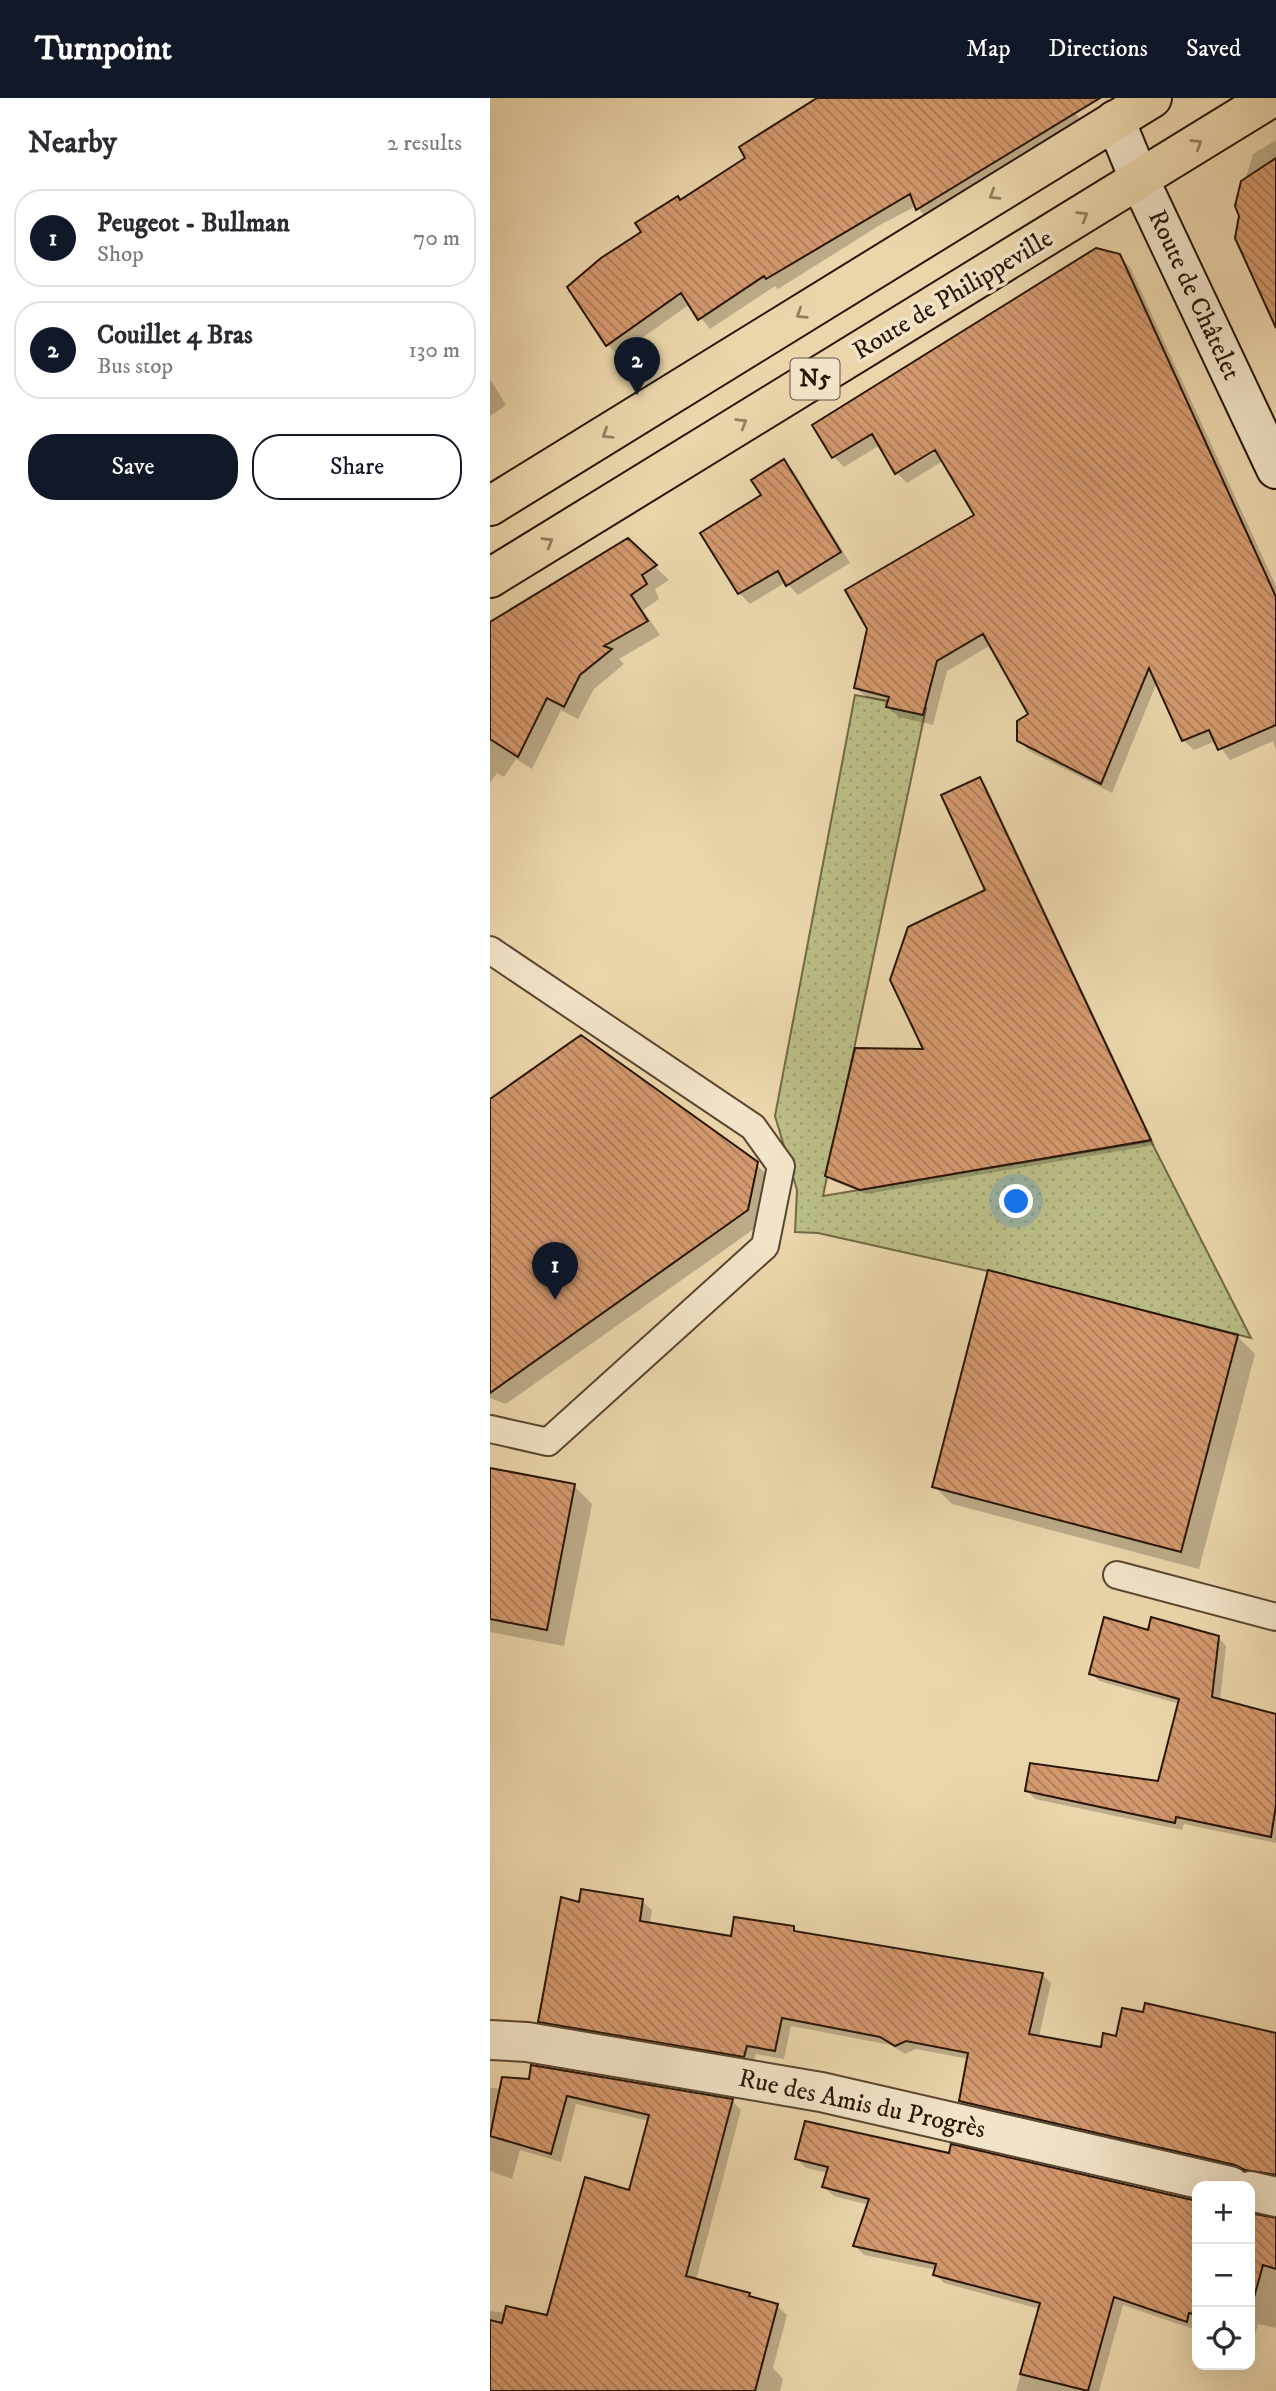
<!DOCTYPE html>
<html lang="en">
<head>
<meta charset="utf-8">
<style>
	:root { --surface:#fff; --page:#f7f7f7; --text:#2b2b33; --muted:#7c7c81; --line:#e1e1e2; --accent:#111827 }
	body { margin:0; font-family:"IM FELL DW Pica",serif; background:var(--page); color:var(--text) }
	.controls { position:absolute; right:21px; bottom:21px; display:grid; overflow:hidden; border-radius:14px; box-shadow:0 7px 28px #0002 }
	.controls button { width:63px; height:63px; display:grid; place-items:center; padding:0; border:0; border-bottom:2px solid var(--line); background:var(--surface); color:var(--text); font:35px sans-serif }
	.you { position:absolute; left:527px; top:1104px; width:24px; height:24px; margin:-18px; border:5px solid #fff; border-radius:50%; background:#1a73e8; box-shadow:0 0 0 10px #1a73e833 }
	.badge { display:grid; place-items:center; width:46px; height:46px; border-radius:50%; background:var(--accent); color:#fff; font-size:23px; font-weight:700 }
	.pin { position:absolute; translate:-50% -58px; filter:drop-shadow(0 2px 4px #0008) }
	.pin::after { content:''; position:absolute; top:37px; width:24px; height:21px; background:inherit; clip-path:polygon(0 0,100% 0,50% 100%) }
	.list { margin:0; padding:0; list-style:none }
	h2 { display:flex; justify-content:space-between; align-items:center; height:91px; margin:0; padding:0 28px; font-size:30px }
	h2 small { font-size:23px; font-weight:400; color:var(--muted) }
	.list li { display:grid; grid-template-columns:46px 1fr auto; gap:21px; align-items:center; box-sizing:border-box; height:98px; margin:0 14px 14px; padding:0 14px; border:2px solid var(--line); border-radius:28px }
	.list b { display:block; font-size:26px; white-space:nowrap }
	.list p { margin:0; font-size:23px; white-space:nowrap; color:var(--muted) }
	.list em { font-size:23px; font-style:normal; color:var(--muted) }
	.actions { display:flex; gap:14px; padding:21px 28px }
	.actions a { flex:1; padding:16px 0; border:2px solid var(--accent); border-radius:28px; text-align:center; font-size:24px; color:var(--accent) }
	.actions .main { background:var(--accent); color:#fff }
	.icon { flex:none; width:38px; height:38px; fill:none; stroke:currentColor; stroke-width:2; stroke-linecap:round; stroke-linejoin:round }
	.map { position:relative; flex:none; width:786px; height:2293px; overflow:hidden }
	header { display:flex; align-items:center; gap:42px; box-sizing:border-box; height:98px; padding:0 35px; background:var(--accent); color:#fff }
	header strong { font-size:33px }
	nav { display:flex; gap:38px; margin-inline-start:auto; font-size:24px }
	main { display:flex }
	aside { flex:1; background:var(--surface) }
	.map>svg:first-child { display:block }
	.green { fill:url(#green-dots); stroke:#726946; stroke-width:2 }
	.shadow { fill:#0003 }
	.building { fill:url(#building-back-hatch); stroke:#291507; stroke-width:2 }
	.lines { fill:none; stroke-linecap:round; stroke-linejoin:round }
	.service-casing { stroke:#5a4530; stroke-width:30 }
	.minor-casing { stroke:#5a4530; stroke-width:42 }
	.secondary-casing { stroke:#291507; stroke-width:42 }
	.primary-casing { stroke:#291507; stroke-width:42 }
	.service { stroke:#f2e4c8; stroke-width:26 }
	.minor { stroke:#f2e4c8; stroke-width:38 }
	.secondary { stroke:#f2e4c8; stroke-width:38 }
	.primary { stroke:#ebd6ab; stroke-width:38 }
	.oneway { stroke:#947f61 }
	.labels { text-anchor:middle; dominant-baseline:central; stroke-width:7; stroke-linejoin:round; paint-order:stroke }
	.shield { fill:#f2e4c8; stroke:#655341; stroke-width:2 }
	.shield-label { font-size:24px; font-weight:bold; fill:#291507 }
	.street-label { font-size:26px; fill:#291507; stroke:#f2e4c8 }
</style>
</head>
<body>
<header>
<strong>Turnpoint</strong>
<nav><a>Map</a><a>Directions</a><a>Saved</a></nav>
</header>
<main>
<aside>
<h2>Nearby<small>2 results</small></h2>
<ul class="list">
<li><span class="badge">1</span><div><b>Peugeot - Bullman</b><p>Shop</p></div><em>70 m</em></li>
<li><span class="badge">2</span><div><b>Couillet 4 Bras</b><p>Bus stop</p></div><em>130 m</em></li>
</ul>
<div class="actions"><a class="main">Save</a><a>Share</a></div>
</aside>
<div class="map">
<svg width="786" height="2293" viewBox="0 0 786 2293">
	<defs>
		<pattern id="green-dots" width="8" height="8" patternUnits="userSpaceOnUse" patternTransform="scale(1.75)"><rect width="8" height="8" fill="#bbbd86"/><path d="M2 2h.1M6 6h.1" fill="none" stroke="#a1a272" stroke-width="1.8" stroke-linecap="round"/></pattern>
		<pattern id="building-back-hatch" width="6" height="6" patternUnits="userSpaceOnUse" patternTransform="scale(1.75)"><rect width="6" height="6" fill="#d4996f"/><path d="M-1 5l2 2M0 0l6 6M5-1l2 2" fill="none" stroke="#ac7c59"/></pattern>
	</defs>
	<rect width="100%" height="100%" fill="#ebd6ab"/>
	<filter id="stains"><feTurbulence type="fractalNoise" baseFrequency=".00286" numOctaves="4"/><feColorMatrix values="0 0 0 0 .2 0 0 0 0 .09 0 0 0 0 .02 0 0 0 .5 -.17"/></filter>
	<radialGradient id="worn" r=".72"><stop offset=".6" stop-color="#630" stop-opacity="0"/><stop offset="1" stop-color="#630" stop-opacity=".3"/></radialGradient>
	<path class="green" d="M365,597L436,610L333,1098L661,1043L761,1240L502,1174L328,1135L305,1134L307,1092L285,1018Z"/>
	<path class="shadow" d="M330,0H576L593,27L438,122L426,108L390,127L288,191L285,188L220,231L200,206L128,257L118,247L153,134L191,104L258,61Z
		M786,42V225L747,108L763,56Z
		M629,158L640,169L786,488V652L783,643L740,662L726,643L704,652L693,642L667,584L622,695L539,653L529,642L541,617L501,547L457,573L443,627L409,619L398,609L399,605L377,600L366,590L487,417L453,363L417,385L408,376L453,349L390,347L354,369L344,359Z
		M0,281L16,307L0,318Z
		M293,363L304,374L360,465L308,497L296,484L260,506L249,495L212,435L273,398Z
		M138,443L179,482L165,491L169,501L153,512L170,537L129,561L134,566L104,591L88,621L71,612L42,671L26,661L14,679L7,675L0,685V527Z
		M490,681L495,686L665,1047L376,1096L343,1083L337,1078L436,953L498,793Z
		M0,1003L266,1066L280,1080L271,1126L16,1306L0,1300Z
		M747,1238L765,1256L709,1471L462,1406L444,1388Z
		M0,1372L84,1388L102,1406L74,1548L0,1534Z
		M659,1535L728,1539L736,1548L730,1603L786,1691V1745L694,1726L692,1732L545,1701L537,1693L669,1685L690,1606L609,1583L601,1575Z
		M152,1803L162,1812L160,1826L242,1841L303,1830L309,1836L552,1876L561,1885L549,1939L612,1951L627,1940L786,1942V2084L480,2012L471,2003L479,1961L426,1951L415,1956L401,1947L301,1928L294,1961L266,1956L263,1967L59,1932L50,1923L90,1806Z
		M0,1990L242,2003L251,2012L206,2182L259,2196L265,2202L287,2208L297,2217L283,2270L293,2281L290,2293H0V2213L58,2220L140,2094L159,2023L86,2006L71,2064L30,2052L22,2081L0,2073Z
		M462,2048L707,2105L706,2232L633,2207L609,2293H526L550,2211L454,2185L445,2176L446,2172L374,2157L365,2148L379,2107L344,2098L334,2089L338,2075L316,2070L307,2061L461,2057Z
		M760,2115L786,2122V2230L768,2226L764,2241L760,2240Z"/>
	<path class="building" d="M327,0H610L426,112L420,96L276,181L274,178L208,222L191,195L116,248L77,189L111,160L151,134L145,125L188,98L190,102L255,60L249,49Z
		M786,60V230L745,140L749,118L745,108L751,83Z
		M606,150L630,156L786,499V627L728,652L719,632L692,643L659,570L611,686L527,643V623L538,616L493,536L447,563L433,617L396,609L399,599L364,590L377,531L355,492L484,417L445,352L405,376L382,336L342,360L322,327Z
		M294,361L351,454L296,488L288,473L248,496L210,435L271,397L261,382Z
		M138,440L167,467L152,477L157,486L141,497L158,523L114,548L122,551L90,577L74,609L57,600L28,659L0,641V524Z
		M490,679L661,1042L370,1092L335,1078L365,950L433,951L400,882L418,829L495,792L451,697Z
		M91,937L268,1064L258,1112L0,1295V1001Z
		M498,1172L748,1237L691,1454L442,1389Z
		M0,1370L85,1386L57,1532L0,1521Z
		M614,1519L658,1532L661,1519L729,1538L722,1599L786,1616V1707L781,1739L686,1719L685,1725L535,1693L540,1665L668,1683L689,1601L599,1576Z
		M91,1791L153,1801L150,1823L241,1838L244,1819L304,1828V1833L553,1875L539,1936L611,1949L613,1935L626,1938L632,1910L653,1914L655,1905L786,1935V2077L755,2072L745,2067L469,2003L478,1955L416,1943L405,1948L390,1939L292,1920L285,1953L257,1948L254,1959L48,1924L71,1799L89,1804Z
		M41,1967L243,2001L196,2178L260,2195L259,2198L288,2206L265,2293H0V2222L12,2225L16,2208L57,2217L95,2079L139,2092L159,2017L77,1998L61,2056L0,2038L12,1979L39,1981Z
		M315,2023L459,2055L461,2046L707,2103V2217L699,2215L697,2224L624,2199L598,2293L530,2276L550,2205L443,2177L446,2166L363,2148L379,2101L332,2089L338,2069L305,2061Z
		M760,2115L786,2120V2171L773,2167L760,2214Z"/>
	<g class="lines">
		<defs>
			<path id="service" d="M0,852L263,1029L291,1068L275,1148L58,1344L0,1331
				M627,1477L786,1519"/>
			<path id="minor" d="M0,1942L37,1944L331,1994L740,2088
				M760,2093L786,2099"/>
			<path id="secondary" d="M625,22L650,83L786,371"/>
			<path id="primary" d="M0,408L662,0
				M0,480L781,0"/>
		</defs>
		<use href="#service" class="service-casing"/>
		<use href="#minor" class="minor-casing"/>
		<use href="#secondary" class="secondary-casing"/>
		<use href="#primary" class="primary-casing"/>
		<use href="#service" class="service"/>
		<use href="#minor" class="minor"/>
		<use href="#secondary" class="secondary"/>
		<use href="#primary" class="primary"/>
	</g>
	<defs><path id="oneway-chevron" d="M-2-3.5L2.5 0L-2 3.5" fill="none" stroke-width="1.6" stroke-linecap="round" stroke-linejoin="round" transform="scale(1.75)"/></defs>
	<g class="oneway">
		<use href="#oneway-chevron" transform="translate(707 46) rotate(-32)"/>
		<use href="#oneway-chevron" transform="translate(504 97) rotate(148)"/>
		<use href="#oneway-chevron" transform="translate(593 118) rotate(-31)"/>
		<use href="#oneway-chevron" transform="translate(311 216) rotate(148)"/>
		<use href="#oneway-chevron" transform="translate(252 325) rotate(-31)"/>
		<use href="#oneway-chevron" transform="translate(117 336) rotate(148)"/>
		<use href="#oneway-chevron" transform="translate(58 444) rotate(-31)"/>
	</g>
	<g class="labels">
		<rect class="shield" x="300.5" y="260.5" width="49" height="41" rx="5"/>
		<g class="shield-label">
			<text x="325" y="281">N5</text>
		</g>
		<g class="street-label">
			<text transform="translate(463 197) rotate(-31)">Route de Philippeville</text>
			<text transform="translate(704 197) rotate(65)">Route de Châtelet</text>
			<text transform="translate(372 2006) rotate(12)">Rue des Amis du Progrès</text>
		</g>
	</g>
	<rect width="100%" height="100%" filter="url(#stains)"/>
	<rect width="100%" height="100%" fill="url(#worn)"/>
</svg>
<div class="controls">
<button>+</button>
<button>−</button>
<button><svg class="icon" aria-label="locate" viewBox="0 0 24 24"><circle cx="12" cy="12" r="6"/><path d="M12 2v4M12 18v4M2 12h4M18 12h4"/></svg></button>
</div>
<div class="you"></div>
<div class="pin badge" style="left:65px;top:1202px">1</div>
<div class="pin badge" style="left:147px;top:297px">2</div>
</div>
</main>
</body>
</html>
